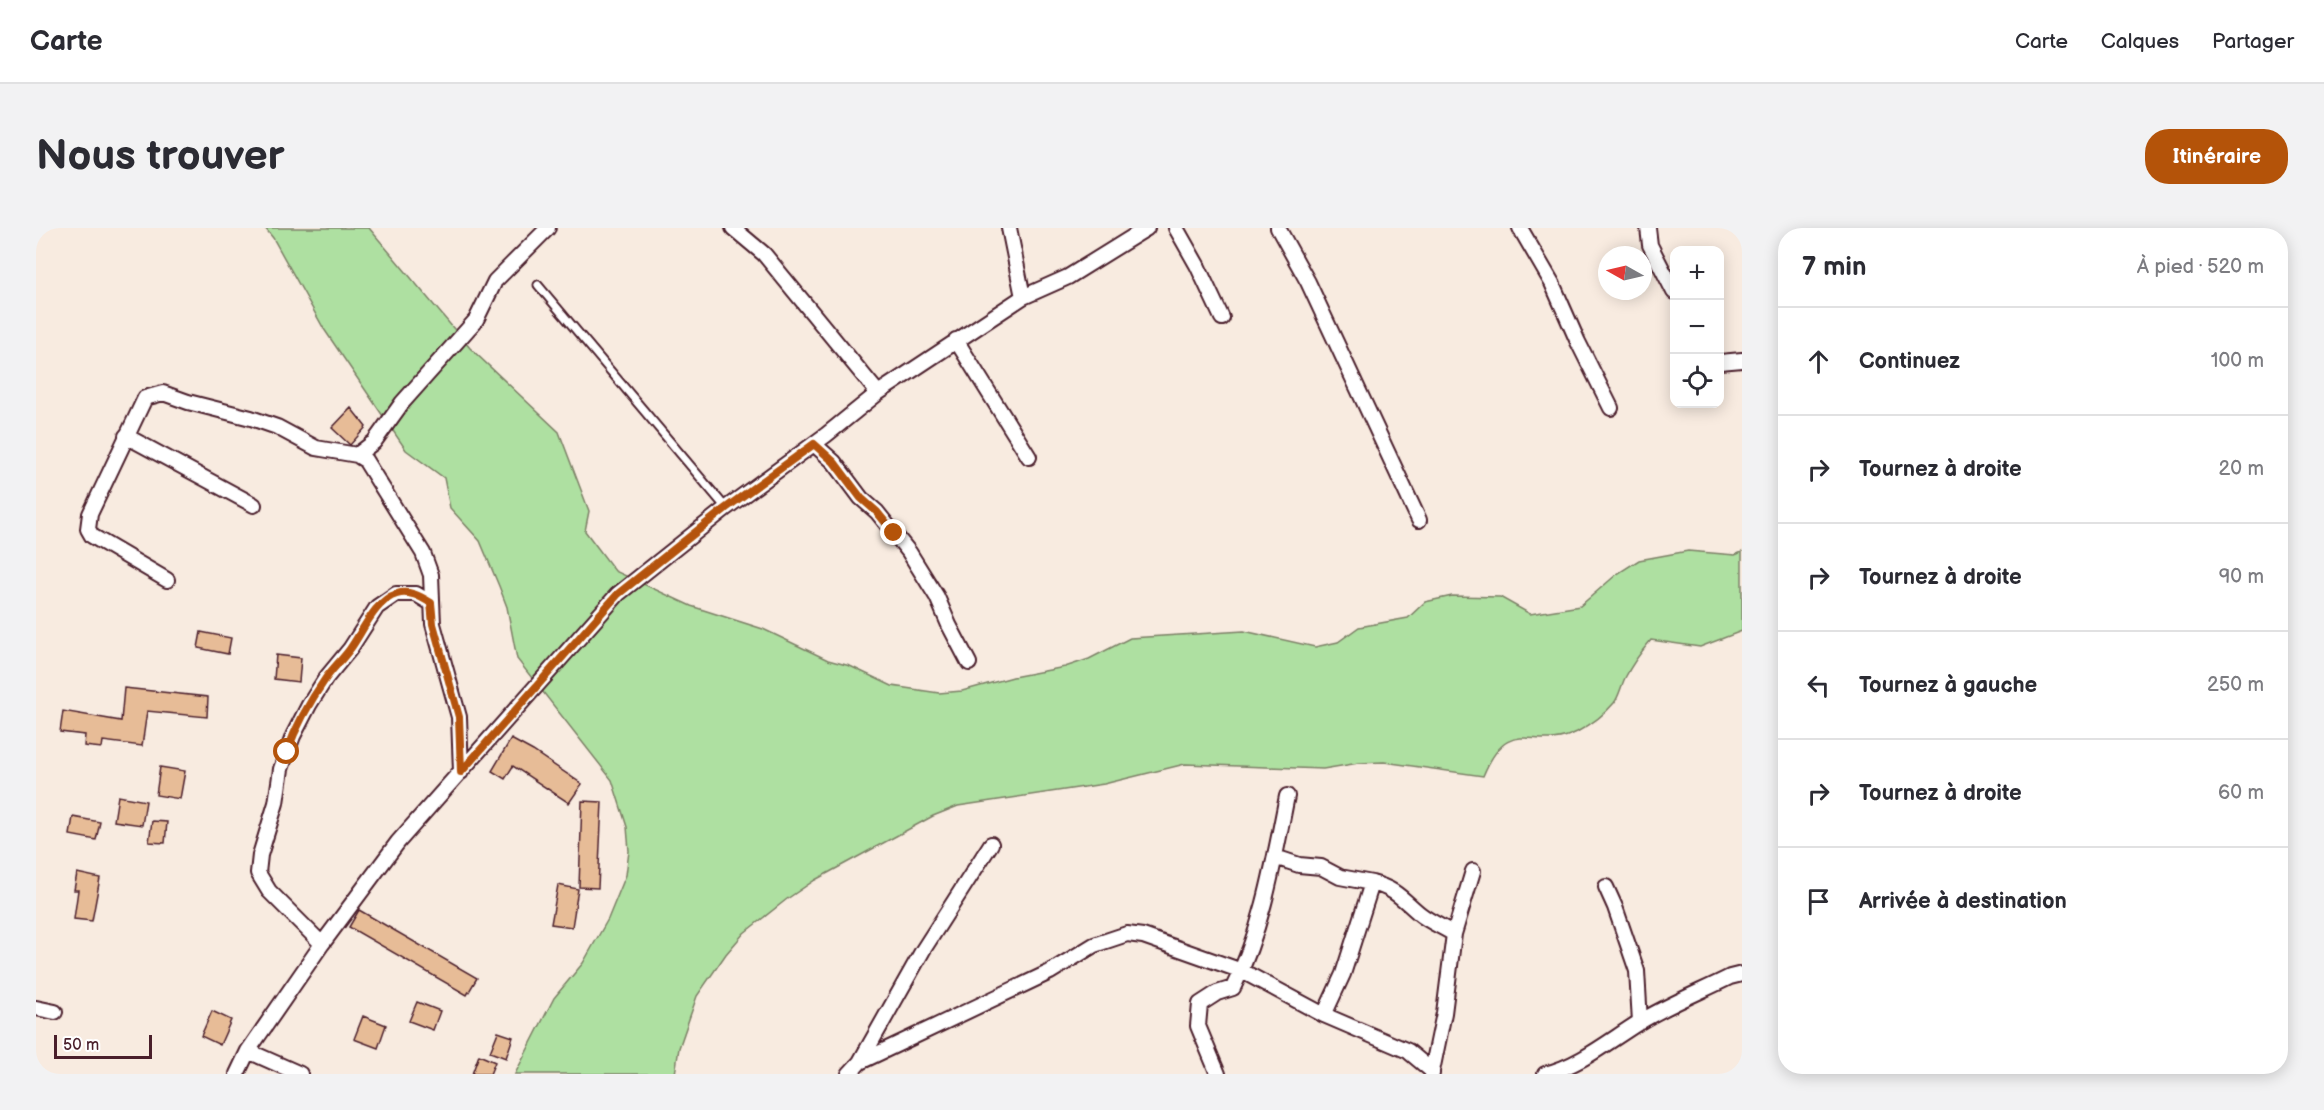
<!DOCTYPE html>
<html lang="fr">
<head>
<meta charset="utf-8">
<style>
	:root { --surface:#fff; --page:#f2f2f3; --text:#2b2b33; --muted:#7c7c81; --line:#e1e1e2; --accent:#b45309 }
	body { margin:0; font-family:"Balsamiq Sans",sans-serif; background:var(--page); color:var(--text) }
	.controls { position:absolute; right:18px; top:18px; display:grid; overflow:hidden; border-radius:12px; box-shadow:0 3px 15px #0003 }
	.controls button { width:54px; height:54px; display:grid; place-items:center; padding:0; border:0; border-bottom:2px solid var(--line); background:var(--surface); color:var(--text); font:30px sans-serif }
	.compass { position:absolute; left:1562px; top:18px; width:54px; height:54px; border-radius:50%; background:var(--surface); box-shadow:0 3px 15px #0003; rotate:278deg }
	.scale { position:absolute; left:18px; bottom:15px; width:98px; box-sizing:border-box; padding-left:6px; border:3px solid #4a1f2b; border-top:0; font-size:16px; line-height:21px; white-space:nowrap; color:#4a1f2b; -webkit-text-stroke:4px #fff; paint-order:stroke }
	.stop { position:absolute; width:18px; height:18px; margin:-14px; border:4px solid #b45309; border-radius:50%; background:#fff }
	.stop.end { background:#b45309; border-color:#fff; box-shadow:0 2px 6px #0008 }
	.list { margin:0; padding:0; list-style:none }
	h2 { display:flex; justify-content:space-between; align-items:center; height:78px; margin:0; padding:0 24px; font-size:26px }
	h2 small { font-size:20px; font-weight:400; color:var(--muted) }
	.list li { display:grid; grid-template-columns:39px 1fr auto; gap:18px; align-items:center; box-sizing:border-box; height:108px; padding:0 24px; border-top:2px solid var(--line) }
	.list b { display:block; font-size:22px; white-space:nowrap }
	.list em { font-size:20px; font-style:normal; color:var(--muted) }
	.icon { flex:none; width:33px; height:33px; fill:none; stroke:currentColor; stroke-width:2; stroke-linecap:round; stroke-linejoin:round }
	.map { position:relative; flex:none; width:1706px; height:846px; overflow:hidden; border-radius:24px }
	header { display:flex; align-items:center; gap:36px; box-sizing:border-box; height:84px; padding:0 30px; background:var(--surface); border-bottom:2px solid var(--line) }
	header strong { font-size:28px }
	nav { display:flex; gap:33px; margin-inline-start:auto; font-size:21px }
	.intro { display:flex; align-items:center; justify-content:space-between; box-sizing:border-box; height:144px; padding:0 36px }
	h1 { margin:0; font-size:42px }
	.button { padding:15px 27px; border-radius:24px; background:var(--accent); color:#fff; font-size:21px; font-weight:700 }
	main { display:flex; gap:36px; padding:0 36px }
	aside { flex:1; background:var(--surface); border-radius:24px; box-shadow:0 3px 15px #0003 }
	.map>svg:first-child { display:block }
	.green { fill:#aee0a1; stroke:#7c8066; stroke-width:1.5 }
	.building { fill:#e7bc97; stroke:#4a1f2b; stroke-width:1.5 }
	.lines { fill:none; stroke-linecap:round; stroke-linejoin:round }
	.lane-casing { stroke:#4a1f2b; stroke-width:11 }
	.street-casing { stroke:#4a1f2b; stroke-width:18 }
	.lane { stroke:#fff; stroke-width:7 }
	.street { stroke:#fff; stroke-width:14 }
	.route { stroke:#b45309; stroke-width:8 }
</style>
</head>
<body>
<header>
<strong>Carte</strong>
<nav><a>Carte</a><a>Calques</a><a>Partager</a></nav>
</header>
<div class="intro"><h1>Nous trouver</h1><a class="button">Itinéraire</a></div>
<main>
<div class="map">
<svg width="1706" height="846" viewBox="0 0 1706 846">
	<rect width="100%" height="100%" fill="#f8ebe0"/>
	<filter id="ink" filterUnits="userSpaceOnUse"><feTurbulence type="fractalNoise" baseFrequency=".0167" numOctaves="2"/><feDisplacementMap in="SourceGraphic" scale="12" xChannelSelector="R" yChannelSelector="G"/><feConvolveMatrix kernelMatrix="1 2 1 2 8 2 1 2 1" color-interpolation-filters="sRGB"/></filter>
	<g filter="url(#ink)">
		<path class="green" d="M229,0H333L434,120L523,204L553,283L549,303L579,343L655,378L727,401L792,432L814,438L856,458L903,465L926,463L977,449L1029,439L1053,431L1094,410L1208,403L1279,419L1302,414L1323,399L1372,390L1389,374L1416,368L1464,369L1494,386L1544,378L1581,346L1603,332L1652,323L1699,327L1706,324V403L1664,419L1615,412C1604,425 1596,436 1589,450C1585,458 1583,469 1578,475C1568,487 1554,497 1541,504C1497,526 1474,483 1447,548L1348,534L1323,535L1287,541L1149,536L1068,556L922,578L897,588L779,652L751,671L708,705L690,726L661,768L643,820L639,846H479L518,770L547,735L572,691L590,647L593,623L591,599L576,552L481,431L471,379L463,358L444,313L414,280L408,250L370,222L288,101L237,10Z"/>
		<path class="building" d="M315,180L330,199L314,217L296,200Z
			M165,404L195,410L192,426L162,420Z
			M240,427L265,430L263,454L238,451Z
			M88,460L172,469L171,489L111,483L106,518L67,513L66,520L48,518L49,507L24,504L27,483L85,493Z
			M475,511L497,523L546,556L533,575L477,538L469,551L456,543Z
			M124,539L149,543L144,571L120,567Z
			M82,568L110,573L106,597L78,593Z
			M546,573L566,574L562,660L543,659Z
			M37,589L64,594L60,612L34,607Z
			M116,593L131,594L129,615L113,614Z
			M41,645L64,650L56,693L38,691L42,662H38Z
			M522,657L542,661L536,699L515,696Z
			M323,682L441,750L431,767L313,699Z
			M381,774L404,783L397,802L373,793Z
			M176,783L195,792L184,817L165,808Z
			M327,788L350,797L342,820L318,811Z
			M462,804L477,809L470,830L454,824Z
			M443,827L459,834L454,846H436Z"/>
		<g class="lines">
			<defs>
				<path id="lane" d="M502,57L690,280"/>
				<path id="street" d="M697,0L728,26L842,165
					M973,0L987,69
					M1140,0L1161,37L1186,90
					M1242,0L1272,54L1383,292
					M1484,0L1516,55L1542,114L1575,180
					M1612,0L1614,17L1638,64
					M920,112L993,229
					M1684,134L1706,132
					M90,208L218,277
					M778,216L798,234L825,270L841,284L873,324L901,369L913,397L933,435
					M321,227L338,214L366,175L440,92L459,53L512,0
					M131,352L56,308L52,301L54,286L109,170L127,165L152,174L215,190L241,199L280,220L321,227L329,232L387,325L395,347L397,396L423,489L425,544
					M1239,629L1263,637L1285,639L1304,649L1336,655
					M1570,659L1579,679L1601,743L1604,794
					M286,716L233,663L222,645L224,627L240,575L245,541L257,508L273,477L290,450L314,421L341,379L360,366H380L395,375
					M0,780L19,784
					M1288,787L1307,746L1336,655C1360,661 1366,671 1384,686C1394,694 1407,699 1418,706
					M212,823L264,846
					M824,834L1014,744L1058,717L1091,706L1107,708L1206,743L1288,787L1372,823L1396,843V846
					M1396,843L1408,785L1418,706L1437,643
					M201,846L212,823L286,716L362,614L582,366L690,280L790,207L842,165L987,69L1032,49L1111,0
					M813,846L824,834L887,722L955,616
					M1182,846L1162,798L1164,776L1181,765L1197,760C1227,700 1238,633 1251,568
					M1509,846C1543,838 1573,813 1602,795C1631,777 1664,764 1694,749L1706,746"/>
			</defs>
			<use href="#lane" class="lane-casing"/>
			<use href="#street" class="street-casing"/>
			<use href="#lane" class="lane"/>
			<use href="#street" class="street"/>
		</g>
	</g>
	<g class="lines" filter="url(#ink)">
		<path class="route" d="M251,524C260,498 274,473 290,450C297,440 306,432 314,421C326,405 339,372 361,366C374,362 385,369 395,375L397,396L423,489L425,544L582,366L690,280L778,216L798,234L825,270L841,284L858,305"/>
	</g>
</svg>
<div class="controls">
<button>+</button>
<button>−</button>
<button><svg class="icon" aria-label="locate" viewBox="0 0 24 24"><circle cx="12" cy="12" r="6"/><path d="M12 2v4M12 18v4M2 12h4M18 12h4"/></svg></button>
</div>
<svg class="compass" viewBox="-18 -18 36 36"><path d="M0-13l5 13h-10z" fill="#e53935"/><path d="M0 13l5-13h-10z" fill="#7c7c81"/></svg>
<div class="scale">50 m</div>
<div class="stop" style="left:251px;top:524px"></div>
<div class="stop end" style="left:858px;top:305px"></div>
</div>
<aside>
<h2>7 min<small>À pied · 520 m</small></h2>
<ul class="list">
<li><svg class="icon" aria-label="ahead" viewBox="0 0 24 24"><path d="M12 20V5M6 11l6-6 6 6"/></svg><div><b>Continuez</b></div><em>100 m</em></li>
<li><svg class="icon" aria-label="right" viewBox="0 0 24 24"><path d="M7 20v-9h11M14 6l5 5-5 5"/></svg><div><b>Tournez à droite</b></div><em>20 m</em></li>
<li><svg class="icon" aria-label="right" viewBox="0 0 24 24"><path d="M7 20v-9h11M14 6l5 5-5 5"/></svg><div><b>Tournez à droite</b></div><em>90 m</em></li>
<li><svg class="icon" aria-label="left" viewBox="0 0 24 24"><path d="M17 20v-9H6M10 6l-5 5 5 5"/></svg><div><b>Tournez à gauche</b></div><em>250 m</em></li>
<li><svg class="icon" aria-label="right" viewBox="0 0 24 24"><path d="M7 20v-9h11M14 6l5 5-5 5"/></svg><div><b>Tournez à droite</b></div><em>60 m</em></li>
<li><svg class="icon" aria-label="arrive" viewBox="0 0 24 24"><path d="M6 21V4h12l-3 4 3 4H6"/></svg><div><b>Arrivée à destination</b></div></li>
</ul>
</aside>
</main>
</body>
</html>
